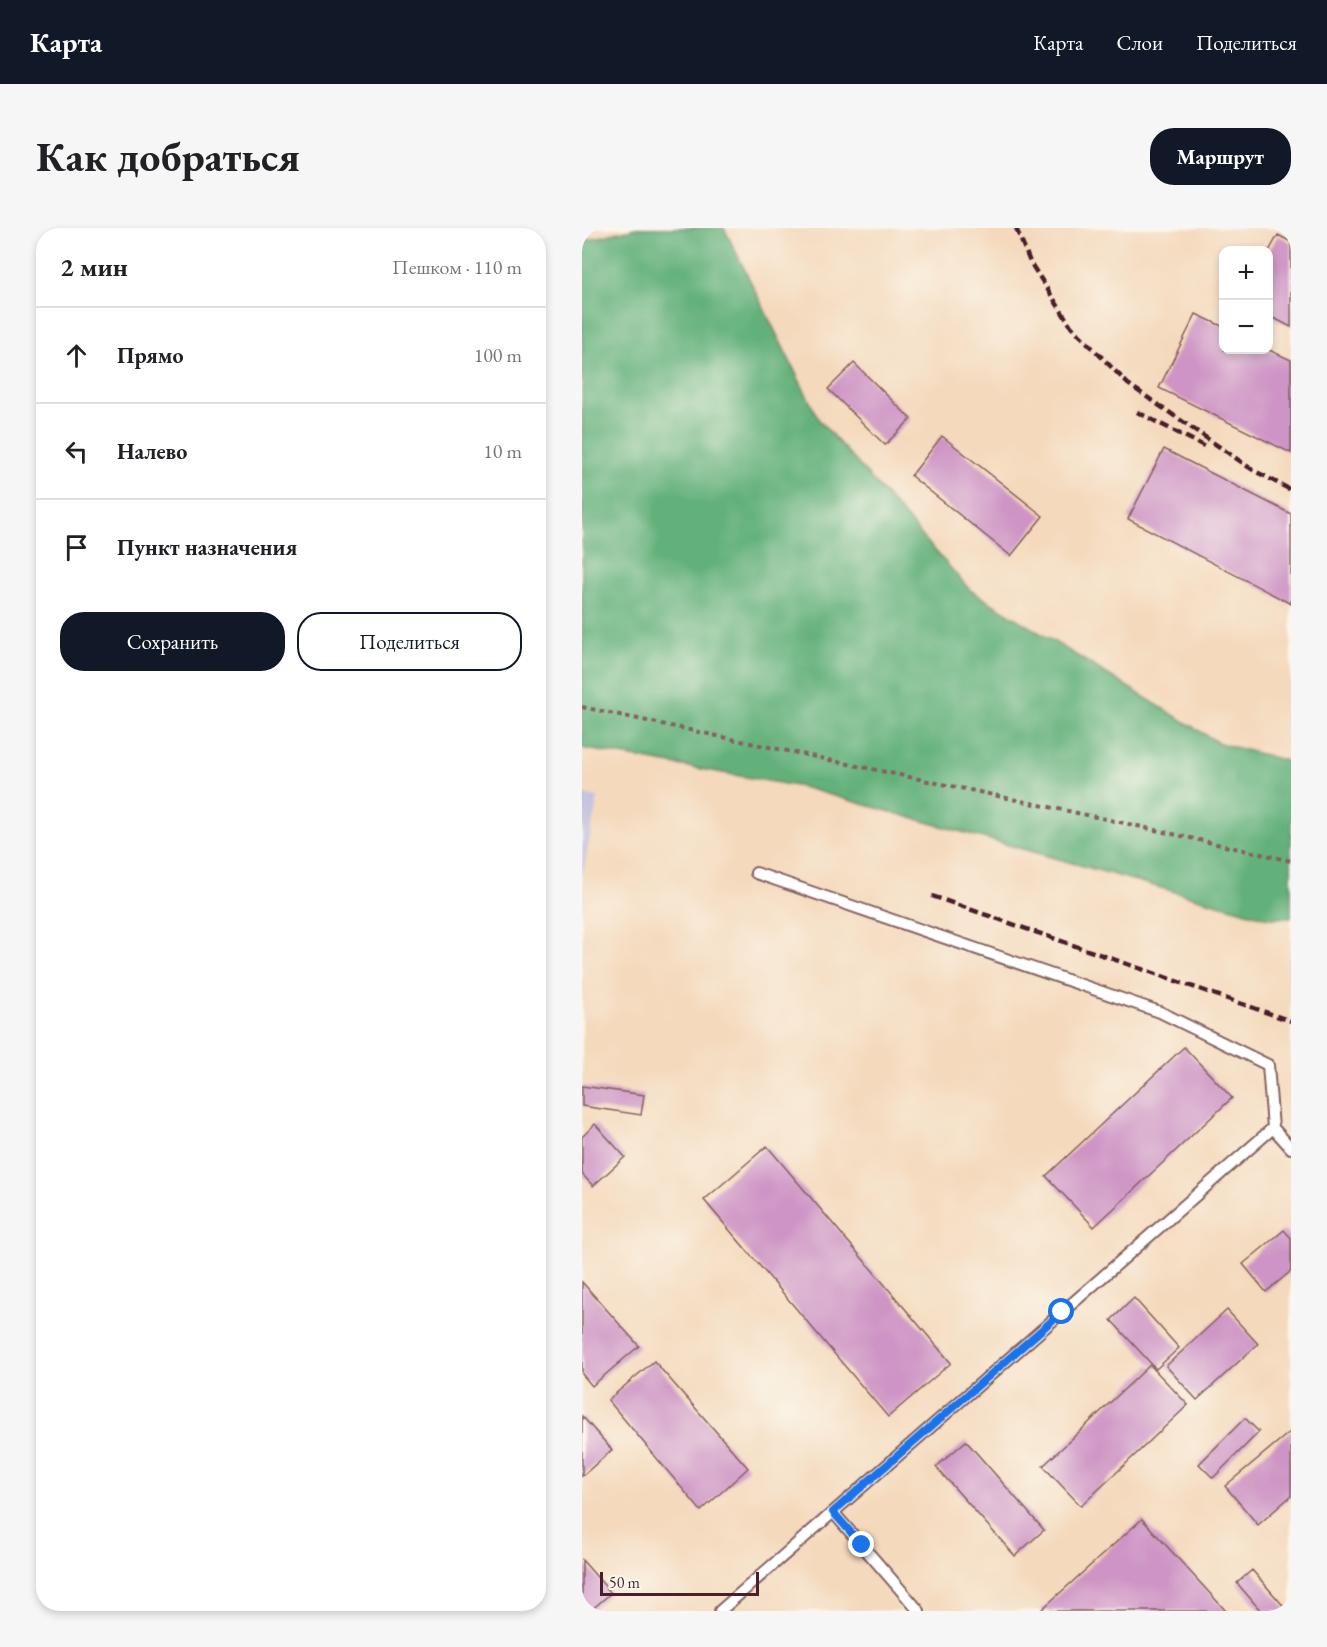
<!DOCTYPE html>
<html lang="ru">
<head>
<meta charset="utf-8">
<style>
	:root { --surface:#fff; --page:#f6f6f6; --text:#202124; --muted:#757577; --line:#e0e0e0; --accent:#111827 }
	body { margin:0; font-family:"EB Garamond",serif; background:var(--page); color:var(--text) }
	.controls { position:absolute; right:18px; top:18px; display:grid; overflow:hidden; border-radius:12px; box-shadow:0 3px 9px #0003 }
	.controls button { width:54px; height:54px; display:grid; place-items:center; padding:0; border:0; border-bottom:2px solid var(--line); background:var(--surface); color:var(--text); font:30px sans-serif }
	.scale { position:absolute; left:18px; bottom:15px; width:159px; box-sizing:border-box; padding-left:6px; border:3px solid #4a1f2b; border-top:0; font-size:16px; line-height:21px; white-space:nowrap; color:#4a1f2b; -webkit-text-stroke:4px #fbf7ec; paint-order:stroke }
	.stop { position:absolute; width:18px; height:18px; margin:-14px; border:4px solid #1a73e8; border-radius:50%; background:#fff }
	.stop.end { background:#1a73e8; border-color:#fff; box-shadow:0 2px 6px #0008 }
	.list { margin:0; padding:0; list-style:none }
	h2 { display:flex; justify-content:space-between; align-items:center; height:78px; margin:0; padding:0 24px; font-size:26px }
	h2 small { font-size:20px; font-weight:400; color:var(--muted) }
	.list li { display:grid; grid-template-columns:39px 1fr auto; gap:18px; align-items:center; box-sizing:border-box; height:96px; padding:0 24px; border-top:2px solid var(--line) }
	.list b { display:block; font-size:22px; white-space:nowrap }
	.list em { font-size:20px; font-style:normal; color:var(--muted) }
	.actions { display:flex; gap:12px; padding:18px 24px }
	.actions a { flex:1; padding:14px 0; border:2px solid var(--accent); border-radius:24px; text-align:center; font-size:21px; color:var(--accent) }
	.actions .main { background:var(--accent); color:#fff }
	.icon { flex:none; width:33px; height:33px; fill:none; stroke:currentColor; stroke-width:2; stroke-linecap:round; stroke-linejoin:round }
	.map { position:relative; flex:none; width:709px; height:1383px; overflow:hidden; border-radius:24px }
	header { display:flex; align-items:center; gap:36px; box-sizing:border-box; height:84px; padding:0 30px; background:var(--accent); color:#fff }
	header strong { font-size:28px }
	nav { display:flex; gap:33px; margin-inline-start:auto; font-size:21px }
	.intro { display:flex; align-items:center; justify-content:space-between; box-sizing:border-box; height:144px; padding:0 36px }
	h1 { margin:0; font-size:42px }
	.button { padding:15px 27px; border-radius:24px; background:var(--accent); color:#fff; font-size:21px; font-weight:700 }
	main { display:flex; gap:36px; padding:0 36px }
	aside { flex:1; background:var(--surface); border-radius:24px; box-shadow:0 3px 9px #0003 }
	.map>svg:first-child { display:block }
	.industrial { fill:#c2c1dc }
	.forest { fill:#63b17a; stroke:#566852; stroke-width:1.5 }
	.building { fill:#ce94c5 }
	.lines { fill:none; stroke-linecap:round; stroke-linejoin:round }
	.lane-casing { stroke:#86605e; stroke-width:14 }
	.path { stroke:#86605e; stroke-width:4; stroke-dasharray:4.5 4.5; stroke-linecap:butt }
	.lane { stroke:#fff; stroke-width:10 }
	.rail { stroke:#4a1f2b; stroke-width:4.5; stroke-dasharray:9 4.5; stroke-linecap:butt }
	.route { stroke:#1a73e8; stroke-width:8 }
</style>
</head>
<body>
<header>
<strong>Карта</strong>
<nav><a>Карта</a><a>Слои</a><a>Поделиться</a></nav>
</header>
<div class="intro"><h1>Как добраться</h1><a class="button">Маршрут</a></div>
<main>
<aside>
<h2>2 мин<small>Пешком · 110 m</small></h2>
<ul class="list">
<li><svg class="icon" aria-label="ahead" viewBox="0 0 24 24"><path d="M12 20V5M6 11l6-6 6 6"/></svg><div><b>Прямо</b></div><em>100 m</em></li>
<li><svg class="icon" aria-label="left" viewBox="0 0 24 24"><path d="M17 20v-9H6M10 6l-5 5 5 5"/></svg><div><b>Налево</b></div><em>10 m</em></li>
<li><svg class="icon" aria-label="arrive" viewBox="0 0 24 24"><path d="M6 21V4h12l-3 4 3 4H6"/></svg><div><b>Пункт назначения</b></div></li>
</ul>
<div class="actions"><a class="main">Сохранить</a><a>Поделиться</a></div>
</aside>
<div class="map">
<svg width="709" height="1383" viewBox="0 0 709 1383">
	<rect width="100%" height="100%" fill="#fbf7ec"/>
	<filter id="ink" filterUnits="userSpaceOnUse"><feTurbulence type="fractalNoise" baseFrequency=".0167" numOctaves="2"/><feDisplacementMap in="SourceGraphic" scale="12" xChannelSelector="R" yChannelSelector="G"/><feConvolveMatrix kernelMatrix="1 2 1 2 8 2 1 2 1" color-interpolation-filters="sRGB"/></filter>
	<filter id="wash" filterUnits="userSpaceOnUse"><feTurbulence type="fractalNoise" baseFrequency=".008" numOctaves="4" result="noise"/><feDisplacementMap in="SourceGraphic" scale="24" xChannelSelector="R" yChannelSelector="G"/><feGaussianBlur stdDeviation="1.35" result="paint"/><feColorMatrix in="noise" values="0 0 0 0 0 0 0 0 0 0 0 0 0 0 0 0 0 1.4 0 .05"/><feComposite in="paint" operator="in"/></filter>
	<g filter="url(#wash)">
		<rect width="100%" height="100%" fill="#f4d9bc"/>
		<path class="industrial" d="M0,566L16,569L0,650Z"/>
		<path class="forest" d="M54,0H142L237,192L388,362L637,515L709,534V690H686L220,559L0,520V13Z"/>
		<g id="blocks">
			<path class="building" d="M696,7L709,14V99L686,87V25Z
				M614,86L642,99V122H687L709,132V225L577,160Z
				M272,135L329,191L303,217L246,161Z
				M360,208L461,288L429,328L329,248Z
				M582,221L709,286V376L546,291Z
				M602,819L650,870L512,999L464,948Z
				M0,858L62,867L59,887L0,878Z
				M13,896L43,929L11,958L0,946V909Z
				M185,918L369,1135L306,1189L122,972Z
				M702,1002L709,1010V1043L684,1064L661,1036Z
				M0,1054L57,1118L10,1158L0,1146Z
				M552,1070L597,1120L574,1141L529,1092Z
				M645,1082L676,1116L615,1172L584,1138Z
				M72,1133L166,1240L119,1283L26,1172Z
				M568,1137L606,1177L499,1278L461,1238Z
				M0,1188L30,1222L0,1248Z
				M663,1190L677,1204L631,1250L617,1236Z
				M709,1203V1268L676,1297L643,1258Z
				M384,1213L462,1302L433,1328L354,1239Z
				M560,1291L644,1383H458Z
				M0,1332L29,1365L8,1383H0Z
				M670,1342L706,1383H679L655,1355Z"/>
		</g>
	</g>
	<g filter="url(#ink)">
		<use href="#blocks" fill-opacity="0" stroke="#86605e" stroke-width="1.5"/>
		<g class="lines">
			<defs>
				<path id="lane" d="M174,645L578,784L686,837L691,900
					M251,1284L337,1383
					M138,1383L691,900L709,920"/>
			</defs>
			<use href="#lane" class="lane-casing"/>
			<path class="path" d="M0,479L542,595L709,633"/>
			<use href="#lane" class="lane"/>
			<path class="rail" d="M434,0L448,34L489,98L546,156L671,242L709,262
				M555,184L622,218
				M350,668L709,793"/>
		</g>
	</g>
	<g class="lines" filter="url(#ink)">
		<path class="route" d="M280,1317L251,1284L480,1084"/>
	</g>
</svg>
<div class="controls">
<button>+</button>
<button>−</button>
</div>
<div class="scale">50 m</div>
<div class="stop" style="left:480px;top:1084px"></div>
<div class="stop end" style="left:280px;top:1317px"></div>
</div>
</main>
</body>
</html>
